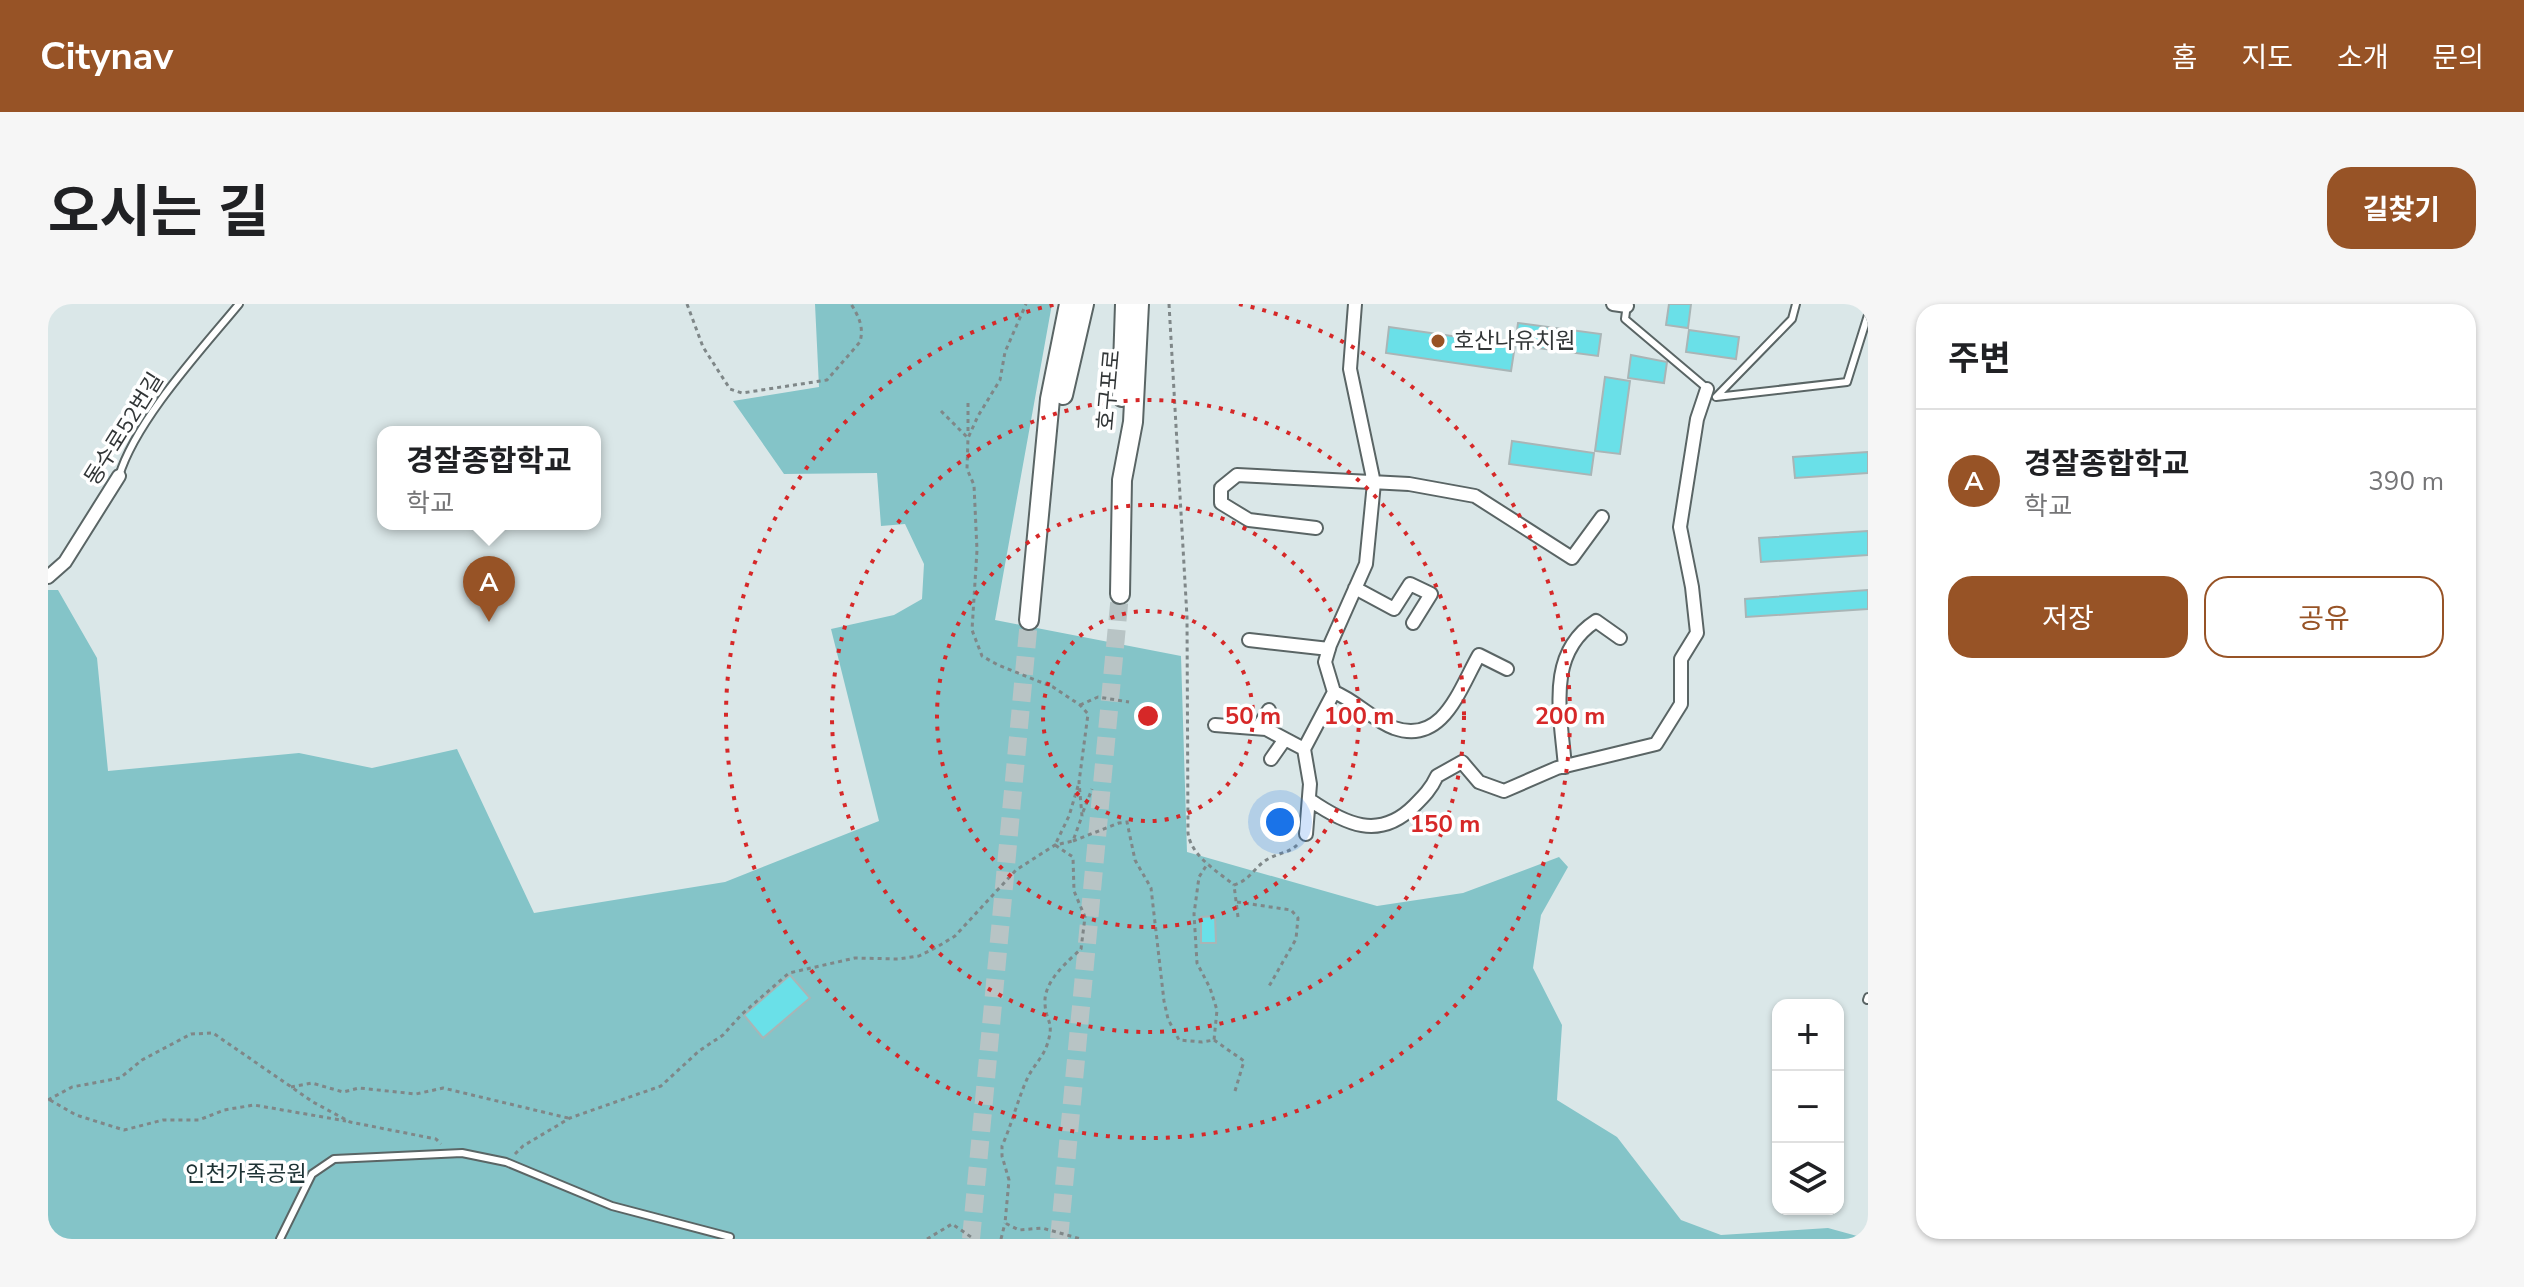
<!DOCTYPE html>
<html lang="ko">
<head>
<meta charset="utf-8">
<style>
	:root { --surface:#fff; --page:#f6f6f6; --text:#202124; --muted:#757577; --line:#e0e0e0; --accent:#975326 }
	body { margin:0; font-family:"Nunito Sans","Noto Sans KR",sans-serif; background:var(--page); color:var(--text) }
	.controls { position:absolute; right:24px; bottom:24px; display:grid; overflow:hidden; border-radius:16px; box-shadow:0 2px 6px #0004 }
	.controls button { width:72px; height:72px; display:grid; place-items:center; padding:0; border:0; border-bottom:2px solid var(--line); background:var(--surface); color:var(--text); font:40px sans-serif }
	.you { position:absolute; left:1232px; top:518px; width:28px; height:28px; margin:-20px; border:6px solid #fff; border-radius:50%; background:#1a73e8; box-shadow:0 0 0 12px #1a73e833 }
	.badge { display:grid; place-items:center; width:52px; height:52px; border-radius:50%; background:var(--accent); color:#fff; font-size:26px; font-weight:700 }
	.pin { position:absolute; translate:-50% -66px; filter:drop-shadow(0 2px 4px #0008) }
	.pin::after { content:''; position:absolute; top:42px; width:28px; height:24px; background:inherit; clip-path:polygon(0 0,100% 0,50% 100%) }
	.popup { position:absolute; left:329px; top:122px; width:224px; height:104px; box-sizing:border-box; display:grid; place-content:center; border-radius:16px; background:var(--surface); filter:drop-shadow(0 2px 6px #0005); font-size:26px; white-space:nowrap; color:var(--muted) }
	.popup b { font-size:30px; color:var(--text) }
	.popup::after { content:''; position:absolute; left:50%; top:100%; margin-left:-16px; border:16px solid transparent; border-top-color:var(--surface) }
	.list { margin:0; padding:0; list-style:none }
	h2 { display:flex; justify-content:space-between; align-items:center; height:104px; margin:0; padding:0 32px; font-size:34px }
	h2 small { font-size:26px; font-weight:400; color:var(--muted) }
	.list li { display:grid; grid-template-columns:52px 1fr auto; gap:24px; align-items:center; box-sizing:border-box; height:144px; padding:0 32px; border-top:2px solid var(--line) }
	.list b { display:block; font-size:30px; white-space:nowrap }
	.list p { margin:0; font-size:26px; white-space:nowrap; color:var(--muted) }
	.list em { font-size:26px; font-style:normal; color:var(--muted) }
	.actions { display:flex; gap:16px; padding:24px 32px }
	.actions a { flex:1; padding:18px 0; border:2px solid var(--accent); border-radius:24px; text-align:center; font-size:28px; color:var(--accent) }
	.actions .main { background:var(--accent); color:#fff }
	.icon { flex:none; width:44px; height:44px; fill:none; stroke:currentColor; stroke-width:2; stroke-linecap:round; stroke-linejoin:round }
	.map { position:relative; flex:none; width:1820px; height:935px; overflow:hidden; border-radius:24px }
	header { display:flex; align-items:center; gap:48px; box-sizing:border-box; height:112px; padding:0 40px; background:var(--accent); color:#fff }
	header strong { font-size:38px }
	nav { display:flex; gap:44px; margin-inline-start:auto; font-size:28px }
	.intro { display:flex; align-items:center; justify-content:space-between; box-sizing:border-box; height:192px; padding:0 48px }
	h1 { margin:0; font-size:56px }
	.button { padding:20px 36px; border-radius:24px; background:var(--accent); color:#fff; font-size:28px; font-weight:700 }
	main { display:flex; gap:48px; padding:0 48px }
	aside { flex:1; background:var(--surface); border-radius:24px; box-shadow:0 2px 6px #0004 }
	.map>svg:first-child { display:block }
	.green { fill:#84c4c8 }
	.building { fill:#6ae0e8; stroke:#a9b5b6; stroke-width:2 }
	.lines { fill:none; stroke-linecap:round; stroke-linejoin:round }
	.secondary-tunnel { stroke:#b8c4c5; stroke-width:18; stroke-dasharray:18 9; stroke-linecap:butt }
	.lane-casing { stroke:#5a6565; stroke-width:10 }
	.street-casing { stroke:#5a6565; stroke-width:16 }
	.secondary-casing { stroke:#5a6565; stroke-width:22 }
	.path { stroke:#7f8788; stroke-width:3; stroke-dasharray:4 4; stroke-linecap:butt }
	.lane { stroke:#fff; stroke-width:6 }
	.street { stroke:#fff; stroke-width:12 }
	.secondary { stroke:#fff; stroke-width:18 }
	.ring { fill:none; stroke:#d62828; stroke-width:4; stroke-dasharray:4 8 }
	.poi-dot { fill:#975326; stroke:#fff; stroke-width:3 }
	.labels { text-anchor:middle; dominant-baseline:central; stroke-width:7; stroke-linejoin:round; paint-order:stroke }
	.poi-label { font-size:22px; fill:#323637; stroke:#fff; text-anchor:start }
	.street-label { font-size:22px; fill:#323637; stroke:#fff }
	.park-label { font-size:22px; fill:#1d3234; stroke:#fff }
	.centre { fill:#d62828; stroke:#fff; stroke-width:4 }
	.ring-label { font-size:24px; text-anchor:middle; font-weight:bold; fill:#d62828; stroke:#fff; stroke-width:7; stroke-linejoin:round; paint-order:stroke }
</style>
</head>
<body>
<header>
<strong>Citynav</strong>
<nav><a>홈</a><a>지도</a><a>소개</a><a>문의</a></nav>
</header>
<div class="intro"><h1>오시는 길</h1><a class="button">길찾기</a></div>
<main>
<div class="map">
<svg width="1820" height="935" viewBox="0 0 1820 935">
	<rect width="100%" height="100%" fill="#dae7e8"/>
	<path class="green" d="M767,0H1004L947,316L1133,352L1139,548L1329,602L1415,589L1511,553L1520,563L1493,611L1485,664L1514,721L1509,796L1569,833L1633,916L1673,931L1780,924L1820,935H0V286H10L49,354L60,467L251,449L324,464L409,445L486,609L677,578L831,517L783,325L846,311L874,295L876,260L857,220L833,222L829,169L736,170L685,97L771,83Z"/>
	<path class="building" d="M1621,0H1643L1640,24L1618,21Z
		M1470,19L1553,30L1550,52L1467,41Z
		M1341,23L1467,41L1463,67L1338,49Z
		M1641,26L1691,33L1688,55L1638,48Z
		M1583,51L1619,58L1616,79L1580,74Z
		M1557,73L1582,77L1572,150L1547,147Z
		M1464,137L1546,149L1543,171L1461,160Z
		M1820,148V169L1747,174L1745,153Z
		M1820,227V251L1713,258L1711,234Z
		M1820,286V305L1698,313L1697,295Z
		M1167,612L1168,639H1153V613Z
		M742,671L762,694L715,734L696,711Z"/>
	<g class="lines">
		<path class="secondary-tunnel" d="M923,935L981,316
			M1011,935L1072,290"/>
		<defs>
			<path id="lane" d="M1579,0L1577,15L1661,86
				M1748,0L1744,15L1668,93L1799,78L1820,11
				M71,172C88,116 153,46 191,0
				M1819,696L1820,693
				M232,935L264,870L286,855L414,849L458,858L564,902L682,933"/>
			<path id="street" d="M1307,0L1302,65L1326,179L1318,260L1282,341L1277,358L1286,388C1308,397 1325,416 1346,424C1395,441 1411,386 1431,351L1459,365
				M1565,0L1579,2
				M1268,224L1201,216L1173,199V184L1189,171L1361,180L1427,192L1524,254L1554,213
				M0,273L17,258L71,172
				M1307,284L1346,305L1362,280L1383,290L1365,319
				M1201,336L1281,345
				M1167,421L1218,425L1256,445L1286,388
				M1210,424L1221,406
				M1256,445L1262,480L1258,530
				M1223,455L1237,435
				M1517,463C1513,411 1497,350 1548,317L1572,334
				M1262,496C1297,520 1331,537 1366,502C1376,492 1383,485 1389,472L1414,458L1431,478L1456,487L1509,464L1608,440L1633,400V355L1649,329L1644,283L1632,223L1649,115L1659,85"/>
			<path id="secondary" d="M1015,91L1036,0
				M1074,93L1077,0
				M1072,290L1074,176L1085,118L1091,0
				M981,316L1002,95L1021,0"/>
		</defs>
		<use href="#lane" class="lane-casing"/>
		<use href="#street" class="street-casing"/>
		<use href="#secondary" class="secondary-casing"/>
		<path class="path" d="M639,0L655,43L682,85L694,89L779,76L812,38C816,23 811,13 803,0
			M1121,0L1139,313L1140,529C1143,552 1169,567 1186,581
			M920,99V130
			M893,107L919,133
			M1032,401L1050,393L1081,398
			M1030,482L1021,512L1007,541L1025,553L1026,587L1037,613L1033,645C1019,658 995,678 997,700C998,719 1007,717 999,741C995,753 986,761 980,773C970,794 964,820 954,842V852L961,876L957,919L971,926L994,924L1033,935
			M1035,508L1044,485
			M1025,537L1071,519L1079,518L1087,556L1103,584L1116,697L1120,715L1131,736L1154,738L1166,736L1169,706L1162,684L1149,659L1146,610L1151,573L1160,559
			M1189,598L1243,606L1250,614L1248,635L1220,684
			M1190,613L1186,581C1203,576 1207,561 1222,554C1233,548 1242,549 1251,539
			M1166,736L1196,757L1187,787
			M243,783L264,779L295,788L311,784L368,790L395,784L520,814
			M0,796L24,783L72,774L94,756L143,730L165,729L265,798L302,818L388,835L393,840
			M2,796L28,811L76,826L115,816H151L176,806L206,801L298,817
			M467,850L475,842L522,814L613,782L651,747L675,731L694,710L741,669L807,654L850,655L871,652L889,643L907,632L968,566L1007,541L1025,537L1034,512L1031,478L1040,410L1032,401L1005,383L950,361L934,352L924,326L929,246L926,181L919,165L920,134L930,112L952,76L957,48L978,0
			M879,935L904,920L926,935
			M953,935L957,919"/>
		<use href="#lane" class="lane"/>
		<use href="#street" class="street"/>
		<use href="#secondary" class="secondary"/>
	</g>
	<g class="ring">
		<circle cx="1100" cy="412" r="105"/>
		<circle cx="1100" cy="412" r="211"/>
		<circle cx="1100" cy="412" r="316"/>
		<path d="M1191 0A422 422 0 1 1 1009 0"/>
	</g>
	<circle class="poi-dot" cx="1390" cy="37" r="8"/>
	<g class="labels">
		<g class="poi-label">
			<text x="1406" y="37">호산나유치원</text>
		</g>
		<g class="street-label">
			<text transform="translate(1061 86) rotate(-85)">호구포로</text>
			<text transform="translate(76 125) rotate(-58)">동수로52번길</text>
		</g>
		<g class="park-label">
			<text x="198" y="870">인천가족공원</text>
		</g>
	</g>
	<circle cx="1100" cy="412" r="12" class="centre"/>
	<g class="ring-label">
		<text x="1205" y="420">50 m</text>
		<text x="1311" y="420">100 m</text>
		<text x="1522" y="420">200 m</text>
		<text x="1397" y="528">150 m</text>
	</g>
</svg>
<div class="controls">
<button>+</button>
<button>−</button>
<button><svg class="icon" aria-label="layers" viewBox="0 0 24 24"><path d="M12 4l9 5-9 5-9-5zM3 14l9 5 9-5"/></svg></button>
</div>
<div class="you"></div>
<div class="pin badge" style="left:441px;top:318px">A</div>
<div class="popup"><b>경잘종합학교</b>학교</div>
</div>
<aside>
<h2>주변<small></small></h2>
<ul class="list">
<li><span class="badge">A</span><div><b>경잘종합학교</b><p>학교</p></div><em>390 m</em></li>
</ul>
<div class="actions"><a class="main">저장</a><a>공유</a></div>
</aside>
</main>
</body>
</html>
